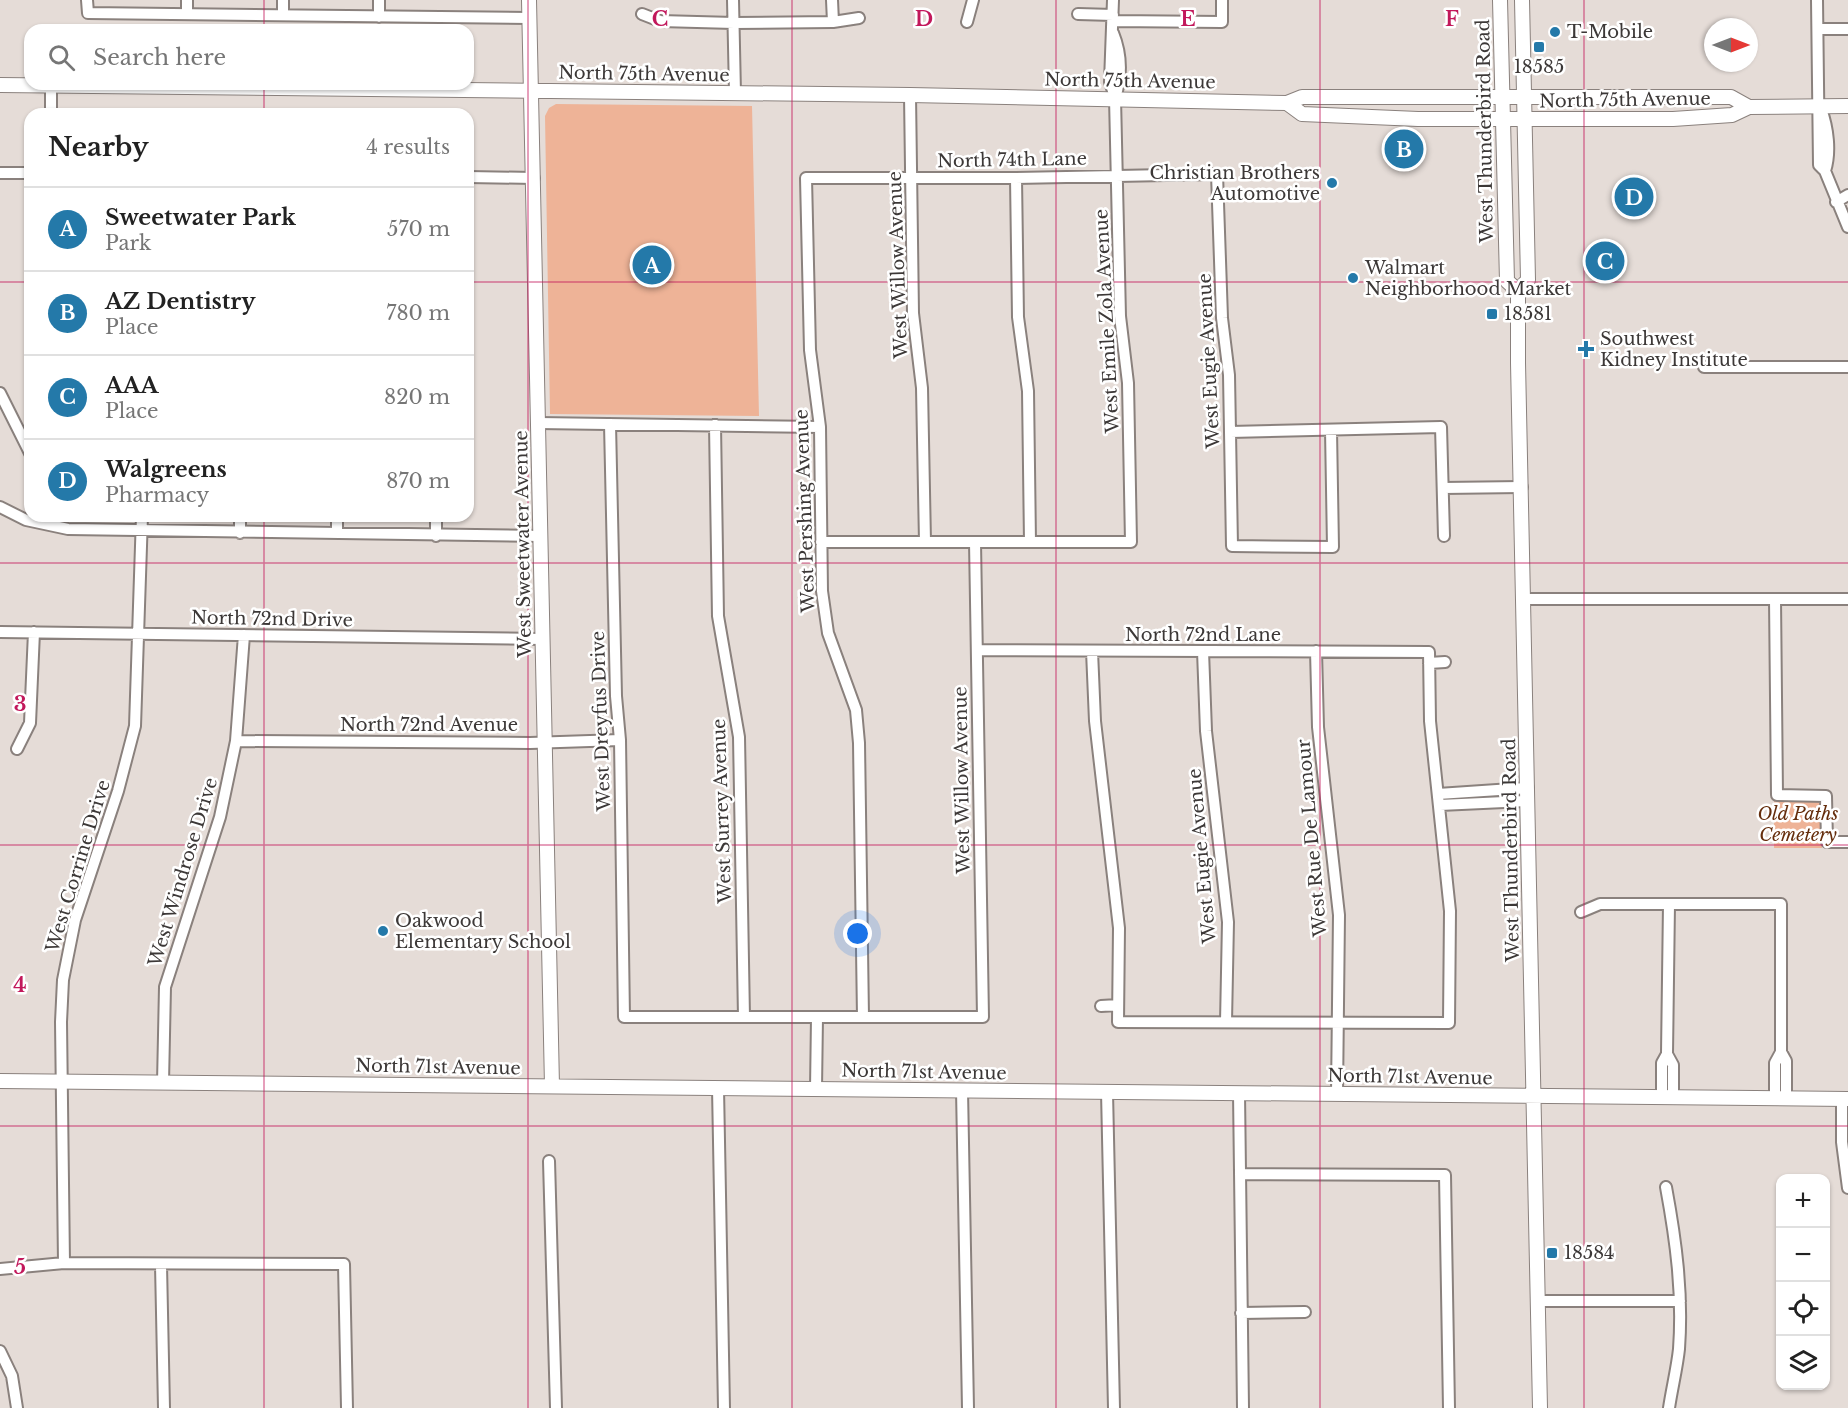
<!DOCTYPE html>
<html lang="en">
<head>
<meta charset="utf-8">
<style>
	:root { --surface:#fff; --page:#f2f2f2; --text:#222; --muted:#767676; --line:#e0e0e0; --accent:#2479a9 }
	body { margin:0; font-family:"Libre Baskerville",serif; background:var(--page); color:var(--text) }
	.controls { position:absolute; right:18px; bottom:18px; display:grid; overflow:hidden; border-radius:12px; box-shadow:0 2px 4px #0004 }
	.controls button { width:54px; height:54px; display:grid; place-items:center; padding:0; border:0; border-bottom:2px solid var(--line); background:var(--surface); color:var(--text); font:30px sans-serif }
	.compass { position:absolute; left:1704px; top:18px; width:54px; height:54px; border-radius:50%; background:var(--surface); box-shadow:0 2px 4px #0004; rotate:90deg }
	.you { position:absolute; left:858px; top:934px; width:21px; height:21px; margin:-15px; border:4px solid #fff; border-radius:50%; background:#1a73e8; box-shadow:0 0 0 9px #1a73e833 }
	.badge { display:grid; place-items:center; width:39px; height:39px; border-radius:50%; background:var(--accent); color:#fff; font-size:20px; font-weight:700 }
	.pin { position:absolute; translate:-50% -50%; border:3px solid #fff; box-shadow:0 2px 6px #0006 }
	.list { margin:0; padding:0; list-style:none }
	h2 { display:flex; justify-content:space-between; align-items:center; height:78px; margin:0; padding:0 24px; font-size:26px }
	h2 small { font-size:20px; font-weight:400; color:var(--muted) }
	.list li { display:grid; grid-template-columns:39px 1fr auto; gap:18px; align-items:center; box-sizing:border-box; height:84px; padding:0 24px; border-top:2px solid var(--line) }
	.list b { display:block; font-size:22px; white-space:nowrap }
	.list p { margin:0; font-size:20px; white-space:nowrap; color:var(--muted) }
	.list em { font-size:20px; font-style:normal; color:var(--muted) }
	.icon { flex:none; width:33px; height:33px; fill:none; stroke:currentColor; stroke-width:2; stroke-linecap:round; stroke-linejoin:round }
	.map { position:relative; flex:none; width:1848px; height:1408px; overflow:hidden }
	.search { position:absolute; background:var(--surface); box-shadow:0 2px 4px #0004; left:24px; top:24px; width:450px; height:66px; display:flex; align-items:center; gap:15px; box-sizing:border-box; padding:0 21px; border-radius:18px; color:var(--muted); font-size:22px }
	.panel { position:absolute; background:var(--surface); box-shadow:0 2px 4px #0004; left:24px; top:108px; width:450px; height:414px; border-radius:18px }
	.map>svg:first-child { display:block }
	.green { fill:#eeb397 }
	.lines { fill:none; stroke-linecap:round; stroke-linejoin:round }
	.street-casing { stroke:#8a817d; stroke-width:14 }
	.secondary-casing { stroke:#8a817d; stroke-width:16 }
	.street { stroke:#fff; stroke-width:10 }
	.secondary { stroke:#fff; stroke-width:14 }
	.grid { fill:none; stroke:#c2185b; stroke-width:1.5; stroke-opacity:0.55 }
	.poi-dot { fill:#2479a9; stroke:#fff; stroke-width:2 }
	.labels { text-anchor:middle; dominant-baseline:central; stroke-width:5; stroke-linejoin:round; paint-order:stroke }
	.poi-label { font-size:18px; fill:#3c3837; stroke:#fff; text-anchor:start }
	.street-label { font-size:18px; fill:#3c3837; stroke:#fff }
	.park-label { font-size:18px; font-style:italic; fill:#652d0c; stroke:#fff }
	.grid-label { font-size:20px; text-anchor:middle; font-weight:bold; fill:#c2185b; stroke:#fff; stroke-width:5; stroke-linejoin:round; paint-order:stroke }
</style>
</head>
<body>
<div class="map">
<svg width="1848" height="1408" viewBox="0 0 1848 1408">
	<rect width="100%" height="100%" fill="#e5dcd7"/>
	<path class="green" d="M556,104L752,106L759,416L550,414L545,116L549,108Z
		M1774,801H1822V848H1774Z"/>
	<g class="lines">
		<defs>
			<path id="street" d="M87,0L88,13L529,18
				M187,0V14
				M283,0V15
				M379,0V17
				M733,0L735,93
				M832,0L833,22
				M1113,0L1110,82L1115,97
				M1817,0L1819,165L1825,171L1848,227
				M642,14L660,21L734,23L833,22L859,18
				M1078,14L1113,15
				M1113,21L1222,22V0
				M967,22L973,0
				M1818,29H1848
				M910,95L913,313L922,388L925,542
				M1821,109C1828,128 1831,152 1825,171
				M51,114V86
				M0,173H30
				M468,177L534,178
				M1016,178L1018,317L1028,391L1030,542
				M1836,202L1848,195
				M1704,367H1848
				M0,393L30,453
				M538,423L820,427
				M610,424L616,696L620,740L624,1017H983L975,542
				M715,425L718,616L739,737L744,1017
				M1230,432L1441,427L1444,536
				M1443,488L1522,487
				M0,507L26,520L68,529L541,536
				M240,533V516
				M337,533V516
				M436,536V516
				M821,542H1131L1128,383L1120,316L1115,98C1122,76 1122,55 1113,33
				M1524,599H1848
				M1775,599L1777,795L1826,796L1827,842H1848
				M0,632L543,639
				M977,650L1429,652L1430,721L1450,911L1449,1023L1118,1022L1119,928L1095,721L1092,651
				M1203,651L1206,731L1228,922L1226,1022
				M1316,651L1318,727L1339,915L1337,1094
				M1429,663L1445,662
				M236,741L530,743L620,740
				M17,749L30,723L34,632
				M1438,794L1528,788
				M1440,805L1528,801
				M1581,912L1600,904H1781V1052L1786,1061V1099
				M1101,1006L1118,1005
				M863,1017L859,743L856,710L828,633L822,591L820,427L810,350L806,178H1016L1217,174L1222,318L1229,375L1232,546L1333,547L1331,430
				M1667,1054L1673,1065V1098
				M163,1083L165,987L220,817L236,741L244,635
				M718,1088L724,1408
				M816,1089L817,1017
				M962,1090L968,1408
				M1107,1092L1114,1408
				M1239,1093L1243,1408
				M1662,1098V1063L1667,1054L1669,904
				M1775,1099V1063L1781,1052
				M1842,1099V1142L1848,1188
				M549,1161L556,1408
				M1240,1174L1445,1175L1449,1408
				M1666,1187C1676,1241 1683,1293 1679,1349C1677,1368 1672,1388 1669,1408
				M64,1263L61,1022L63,980L75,920L118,791L135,726L142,516
				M161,1265L164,1408
				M0,1269L64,1263L344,1264L347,1408
				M1537,1301H1680
				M1241,1313L1305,1312
				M0,1351L12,1376L17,1408"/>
			<path id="secondary" d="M529,0L552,1086
				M1500,0L1507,281L1518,291
				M1522,0L1528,280L1518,291V363L1540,1408
				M0,85L910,95L1287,103L1302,97H1731L1749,107
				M1287,103L1302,114L1418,119H1673L1732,115L1749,107L1848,106
				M0,1081L1848,1099"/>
		</defs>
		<use href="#street" class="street-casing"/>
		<use href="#secondary" class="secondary-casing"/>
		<use href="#street" class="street"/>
		<use href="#secondary" class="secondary"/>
	</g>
	<path class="grid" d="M264,0V30M528,0V1408M792,0V1408M1056,0V1408M1320,0V1408M1584,0V1408M264,84V114M0,282H30M468,282H1848M264,516V1408M0,563H1848M0,845H1848M0,1126H1848"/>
	<g class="poi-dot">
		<circle cx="1555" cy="32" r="6"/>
		<rect x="1533" y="41" width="12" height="12" rx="3"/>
		<circle cx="1332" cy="183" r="6"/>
		<circle cx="1353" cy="278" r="6"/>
		<rect x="1486" y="308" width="12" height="12" rx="3"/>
		<path d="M1583 340h6v6h6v6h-6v6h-6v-6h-6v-6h6z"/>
		<circle cx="383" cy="931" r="6"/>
		<rect x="1546" y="1247" width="12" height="12" rx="3"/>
	</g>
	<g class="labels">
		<g class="poi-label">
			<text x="1567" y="32">T-Mobile</text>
			<text x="1539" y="67" text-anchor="middle">18585</text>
			<text x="1320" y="173" text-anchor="end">Christian Brothers<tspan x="1320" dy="21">Automotive</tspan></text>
			<text x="1365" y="268">Walmart<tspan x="1365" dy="21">Neighborhood Market</tspan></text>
			<text x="1504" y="314">18581</text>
			<text x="1600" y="339">Southwest<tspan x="1600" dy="21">Kidney Institute</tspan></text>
			<text x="395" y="921">Oakwood<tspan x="395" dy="21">Elementary School</tspan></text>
			<text x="1564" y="1253">18584</text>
		</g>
		<g class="street-label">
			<text transform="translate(644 74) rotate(1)">North 75th Avenue</text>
			<text transform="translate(1130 81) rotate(1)">North 75th Avenue</text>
			<text transform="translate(1625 100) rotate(-1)">North 75th Avenue</text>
			<text transform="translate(1485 131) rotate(-91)">West Thunderbird Road</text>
			<text transform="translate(1012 160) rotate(-1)">North 74th Lane</text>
			<text transform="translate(898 265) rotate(-92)">West Willow Avenue</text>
			<text transform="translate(1107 321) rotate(-93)">West Emile Zola Avenue</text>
			<text transform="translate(1209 361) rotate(-93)">West Eugie Avenue</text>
			<text transform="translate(805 511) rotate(-92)">West Pershing Avenue</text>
			<text transform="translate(523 544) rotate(-91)">West Sweetwater Avenue</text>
			<text transform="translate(272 619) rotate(1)">North 72nd Drive</text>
			<text x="1203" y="635">North 72nd Lane</text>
			<text transform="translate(601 721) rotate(-92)">West Dreyfus Drive</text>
			<text x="429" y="725">North 72nd Avenue</text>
			<text transform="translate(962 780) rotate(-91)">West Willow Avenue</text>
			<text transform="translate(722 811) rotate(-92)">West Surrey Avenue</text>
			<text transform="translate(1312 838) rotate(-95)">West Rue De Lamour</text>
			<text transform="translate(1511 850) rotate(-91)">West Thunderbird Road</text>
			<text transform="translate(1202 856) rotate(-95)">West Eugie Avenue</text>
			<text transform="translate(78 866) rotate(-73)">West Corrine Drive</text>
			<text transform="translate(183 872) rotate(-73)">West Windrose Drive</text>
			<text transform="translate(438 1067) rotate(1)">North 71st Avenue</text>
			<text transform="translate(924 1072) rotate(1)">North 71st Avenue</text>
			<text transform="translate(1410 1077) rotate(1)">North 71st Avenue</text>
		</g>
		<g class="park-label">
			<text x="1798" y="814">Old Paths<tspan x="1798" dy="21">Cemetery</tspan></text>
		</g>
	</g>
	<g class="grid-label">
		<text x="660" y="26">C</text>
		<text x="924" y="26">D</text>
		<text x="1188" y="26">E</text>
		<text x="1452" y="26">F</text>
		<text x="20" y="711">3</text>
		<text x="20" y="992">4</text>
		<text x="20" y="1274">5</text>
	</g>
</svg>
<div class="controls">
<button>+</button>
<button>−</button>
<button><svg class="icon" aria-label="locate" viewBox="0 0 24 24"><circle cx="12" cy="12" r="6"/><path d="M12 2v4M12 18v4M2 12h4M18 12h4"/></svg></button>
<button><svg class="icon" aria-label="layers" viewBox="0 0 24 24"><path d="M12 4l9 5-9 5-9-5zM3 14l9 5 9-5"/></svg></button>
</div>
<svg class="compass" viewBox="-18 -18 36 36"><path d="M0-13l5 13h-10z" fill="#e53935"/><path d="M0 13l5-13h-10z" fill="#767676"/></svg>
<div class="you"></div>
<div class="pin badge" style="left:652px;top:265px">A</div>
<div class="pin badge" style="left:1404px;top:149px">B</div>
<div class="pin badge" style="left:1605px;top:261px">C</div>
<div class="pin badge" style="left:1634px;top:197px">D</div>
<div class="search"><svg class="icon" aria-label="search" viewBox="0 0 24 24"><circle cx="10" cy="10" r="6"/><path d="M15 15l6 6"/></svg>Search here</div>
<section class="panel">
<h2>Nearby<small>4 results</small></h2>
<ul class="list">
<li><span class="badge">A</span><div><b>Sweetwater Park</b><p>Park</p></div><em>570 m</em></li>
<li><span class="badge">B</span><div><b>AZ Dentistry</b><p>Place</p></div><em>780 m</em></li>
<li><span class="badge">C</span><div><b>AAA</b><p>Place</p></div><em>820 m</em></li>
<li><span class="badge">D</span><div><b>Walgreens</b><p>Pharmacy</p></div><em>870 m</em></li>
</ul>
</section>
</div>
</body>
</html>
